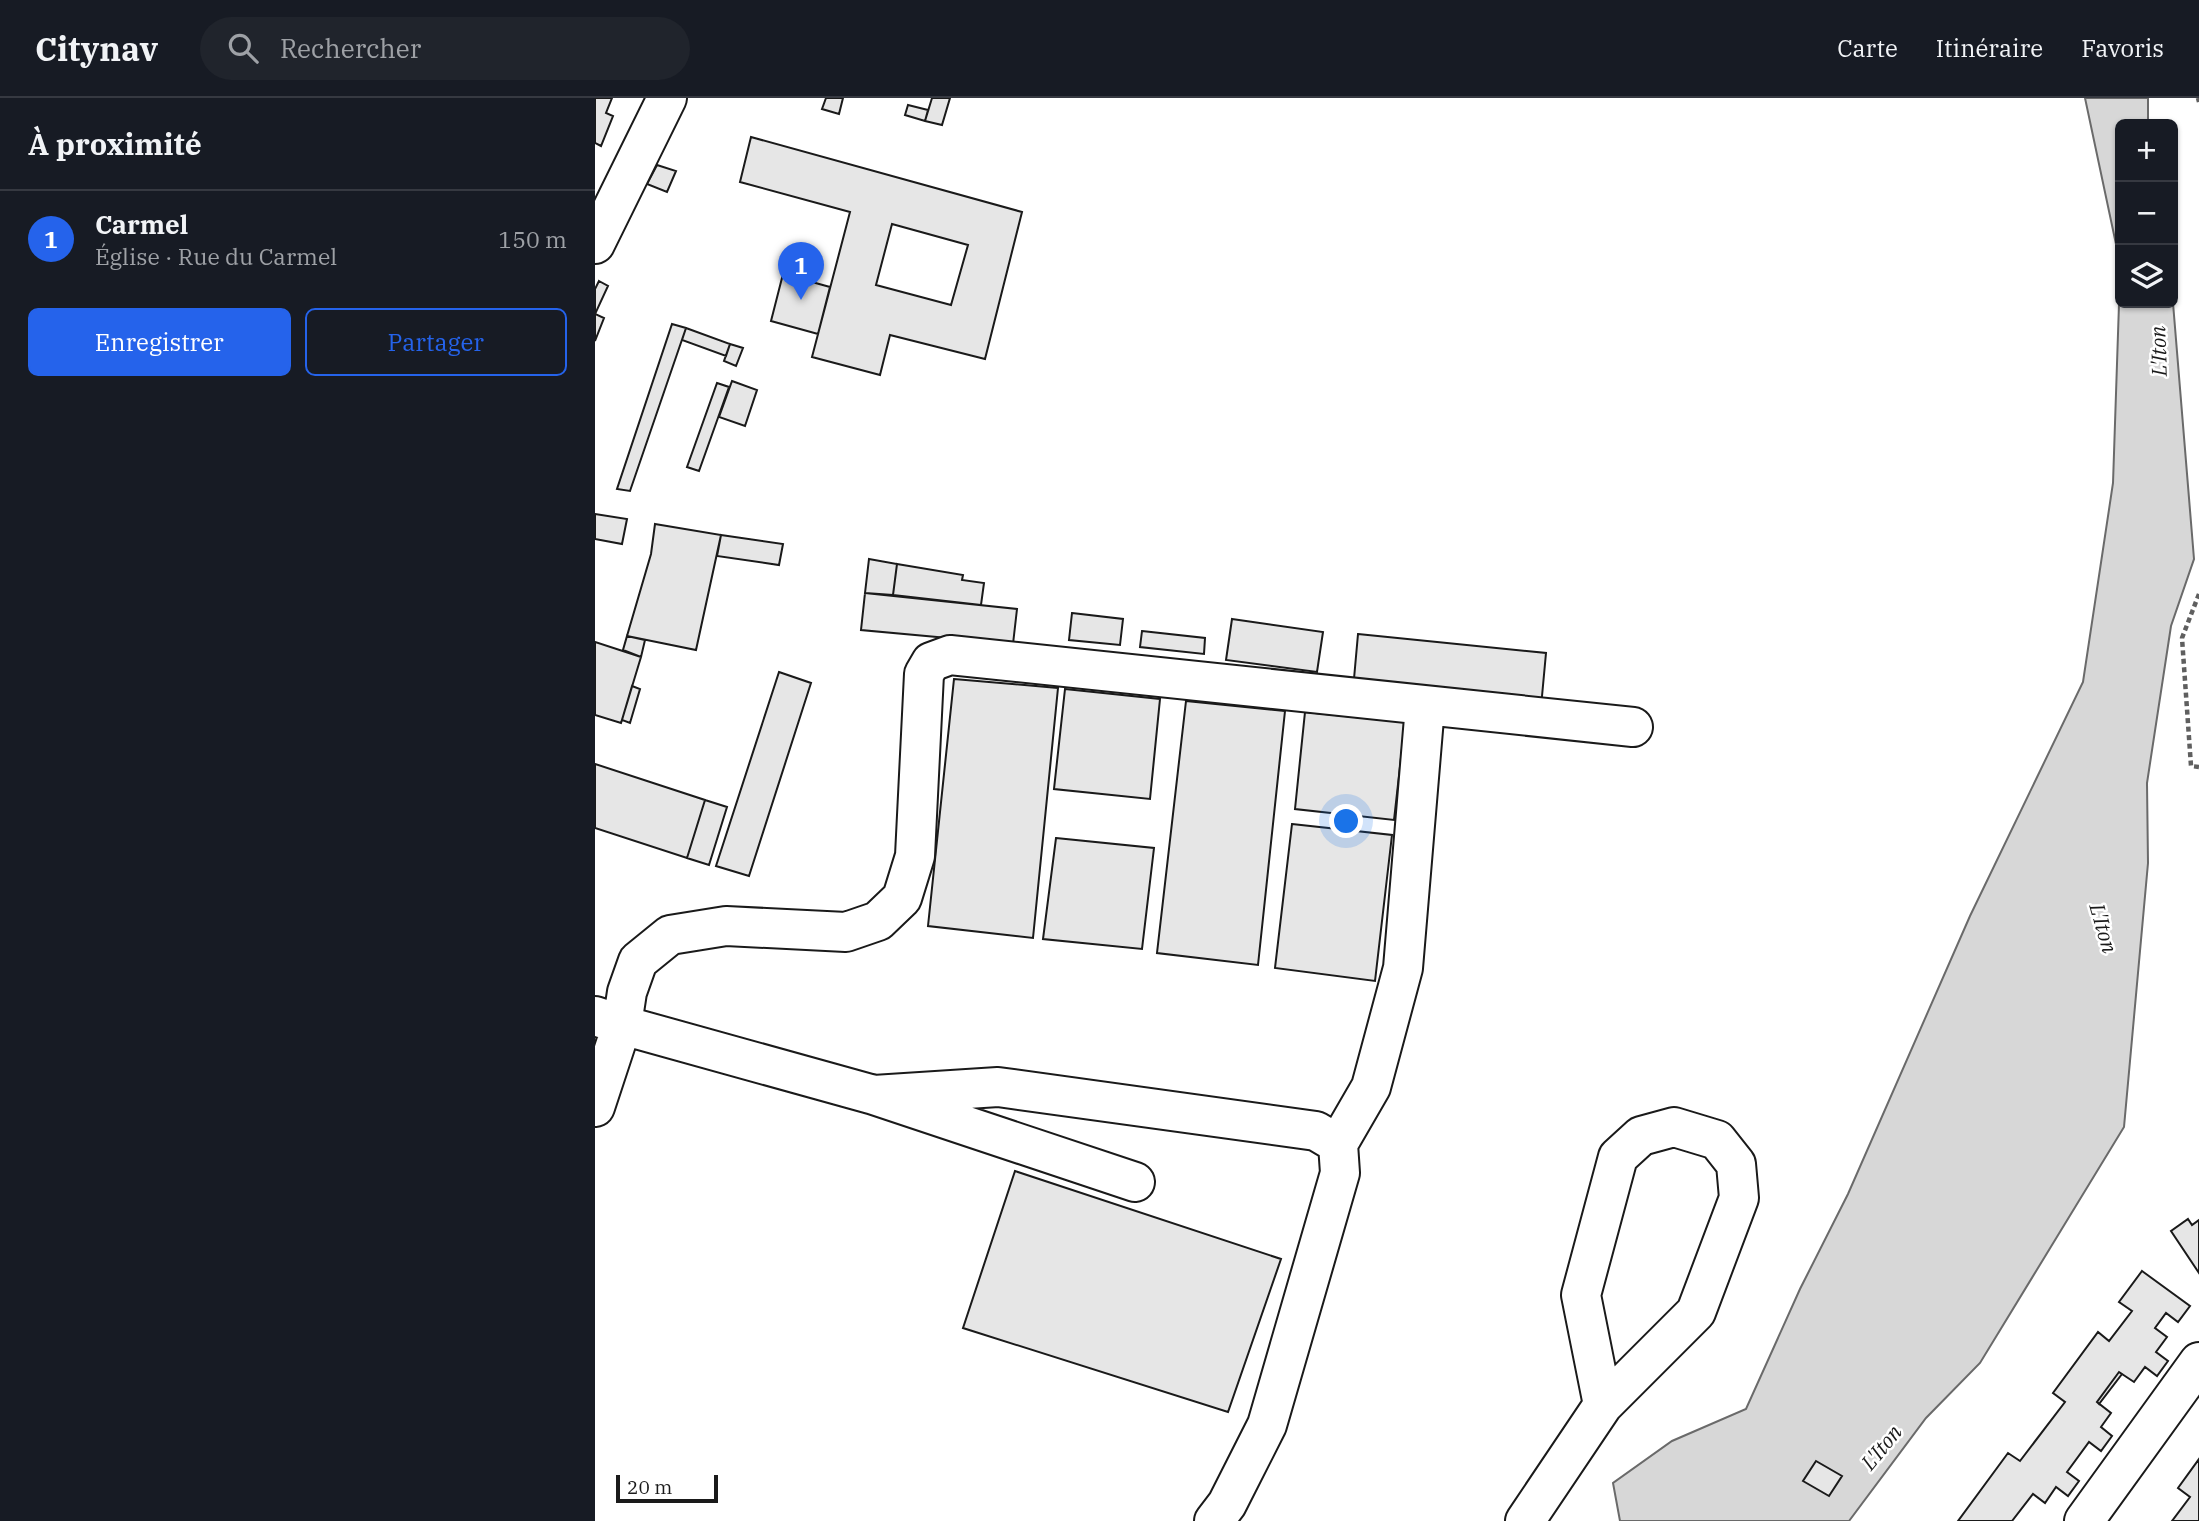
<!DOCTYPE html>
<html lang="fr">
<head>
<meta charset="utf-8">
<style>
	:root { --surface:#171b24; --page:#20242c; --text:#f1f3f6; --muted:#9ea1a6; --line:#363941; --accent:#2563eb }
	body { margin:0; font-family:"IBM Plex Serif",serif; background:var(--page); color:var(--text) }
	.controls { position:absolute; right:21px; top:21px; display:grid; overflow:hidden; border-radius:10px; box-shadow:0 2px 5px #0004 }
	.controls button { width:63px; height:63px; display:grid; place-items:center; padding:0; border:0; border-bottom:2px solid var(--line); background:var(--surface); color:var(--text); font:35px sans-serif }
	.scale { position:absolute; left:21px; bottom:18px; width:102px; box-sizing:border-box; padding-left:7px; border:4px solid #1a1a1a; border-top:0; font-size:19px; line-height:24px; white-space:nowrap; color:#1a1a1a; -webkit-text-stroke:5px #fff; paint-order:stroke }
	.you { position:absolute; left:752px; top:724px; width:24px; height:24px; margin:-18px; border:5px solid #fff; border-radius:50%; background:#1a73e8; box-shadow:0 0 0 10px #1a73e833 }
	.badge { display:grid; place-items:center; width:46px; height:46px; border-radius:50%; background:var(--accent); color:#fff; font-size:23px; font-weight:700 }
	.pin { position:absolute; translate:-50% -58px; filter:drop-shadow(0 2px 4px #0008) }
	.pin::after { content:''; position:absolute; top:37px; width:24px; height:21px; background:inherit; clip-path:polygon(0 0,100% 0,50% 100%) }
	.list { margin:0; padding:0; list-style:none }
	h2 { display:flex; justify-content:space-between; align-items:center; height:91px; margin:0; padding:0 28px; font-size:30px }
	h2 small { font-size:23px; font-weight:400; color:var(--muted) }
	.list li { display:grid; grid-template-columns:46px 1fr auto; gap:21px; align-items:center; box-sizing:border-box; height:98px; padding:0 28px; border-top:2px solid var(--line) }
	.list b { display:block; font-size:26px; white-space:nowrap }
	.list p { margin:0; font-size:23px; white-space:nowrap; color:var(--muted) }
	.list em { font-size:23px; font-style:normal; color:var(--muted) }
	.actions { display:flex; gap:14px; padding:21px 28px }
	.actions a { flex:1; padding:16px 0; border:2px solid var(--accent); border-radius:10px; text-align:center; font-size:24px; color:var(--accent) }
	.actions .main { background:var(--accent); color:#fff }
	.icon { flex:none; width:38px; height:38px; fill:none; stroke:currentColor; stroke-width:2; stroke-linecap:round; stroke-linejoin:round }
	.map { position:relative; flex:none; width:1604px; height:1423px; overflow:hidden }
	header { display:flex; align-items:center; gap:42px; box-sizing:border-box; height:98px; padding:0 35px; background:var(--surface); border-bottom:2px solid var(--line) }
	header strong { font-size:33px }
	nav { display:flex; gap:38px; margin-inline-start:auto; font-size:24px }
	.search { width:490px; height:63px; background:var(--page); display:flex; align-items:center; gap:18px; box-sizing:border-box; padding:0 24px; border-radius:38px; color:var(--muted); font-size:26px }
	main { display:flex }
	aside { flex:1; background:var(--surface) }
	.map>svg:first-child { display:block }
	.water { fill:#d7d7d7; stroke:#6a6a6a; stroke-width:2 }
	.building { fill:#e6e6e6; stroke:#1a1a1a; stroke-width:2; fill-rule:evenodd }
	.lines { fill:none; stroke-linecap:round; stroke-linejoin:round }
	.minor-casing { stroke:#1a1a1a; stroke-width:42 }
	.path { stroke:#5f5f5f; stroke-width:4.5; stroke-dasharray:5 3.5; stroke-linecap:butt }
	.minor { stroke:#fff; stroke-width:38 }
	.labels { text-anchor:middle; dominant-baseline:central; stroke-width:5; stroke-linejoin:round; paint-order:stroke }
	.water-label { font-size:21px; font-style:italic; fill:#1a1a1a; stroke:#fff }
</style>
</head>
<body>
<header>
<strong>Citynav</strong>
<div class="search"><svg class="icon" aria-label="search" viewBox="0 0 24 24"><circle cx="10" cy="10" r="6"/><path d="M15 15l6 6"/></svg>Rechercher</div>
<nav><a>Carte</a><a>Itinéraire</a><a>Favoris</a></nav>
</header>
<main>
<aside>
<h2>À proximité<small></small></h2>
<ul class="list">
<li><span class="badge">1</span><div><b>Carmel</b><p>Église · Rue du Carmel</p></div><em>150 m</em></li>
</ul>
<div class="actions"><a class="main">Enregistrer</a><a>Partager</a></div>
</aside>
<div class="map">
<svg width="1604" height="1423" viewBox="0 0 1604 1423">
	<rect width="100%" height="100%" fill="#fff"/>
	<path class="water" d="M1490,0H1553V26H1525V165Z
		M1525,176V205H1578L1599,461L1576,528L1552,685L1553,765L1529,1029L1385,1265L1331,1320L1254,1423H1025L1018,1385L1077,1343L1151,1311L1205,1191L1253,1096L1375,818L1488,584L1518,385Z"/>
	<path class="building" d="M0,0H17L11,15L18,18L6,48L0,45Z
		M231,0H248L244,16L227,11Z
		M337,0H355L347,27L330,23Z
		M313,7L333,12L330,23L310,17Z
		M156,39L427,114L390,261L295,237L285,277L217,259L255,114L145,84ZM297,126L373,147L356,207L281,187Z
		M62,67L81,73L72,94L52,86Z
		M188,176L235,189L223,236L176,223Z
		M4,183L13,188L0,216V191Z
		M0,216L9,220L0,243Z
		M77,226L91,230L35,393L22,391Z
		M91,230L135,246L131,258L87,242Z
		M135,246L148,250L141,268L129,263Z
		M137,283L162,292L150,328L124,319Z
		M122,285L134,289L104,373L92,369Z
		M0,416L32,421L27,446L0,441Z
		M60,426L126,437L101,552L32,538L56,456Z
		M126,437L188,446L184,467L122,458Z
		M274,461L302,466L298,497L270,495Z
		M302,466L368,477L367,482L389,485L386,507L298,497Z
		M270,495L422,511L418,546L266,532Z
		M477,515L528,521L525,547L474,542Z
		M637,521L728,534L722,574L631,562Z
		M547,533L610,540L609,556L545,549Z
		M763,536L951,555L946,609L758,592Z
		M32,538L50,542L46,559L28,552Z
		M0,544L46,559L26,625L0,617Z
		M184,574L216,585L154,778L121,768Z
		M359,581L463,590L438,840L333,828Z
		M37,588L45,591L35,625L27,622Z
		M470,591L565,601L555,701L459,691Z
		M591,603L690,613L663,867L562,855Z
		M710,614L810,624L799,722L700,711Z
		M0,666L110,702L92,760L0,730Z
		M110,702L132,709L114,767L92,760Z
		M697,726L797,737L780,883L680,870Z
		M461,740L559,750L547,851L448,841Z
		M420,1073L686,1161L633,1314L368,1230Z
		M1593,1121L1597,1127L1604,1122V1175L1576,1133Z
		M1547,1173L1595,1208L1583,1224L1571,1215L1560,1230L1572,1239L1561,1254L1573,1263L1562,1278L1550,1269L1539,1284L1524,1274L1502,1304L1516,1315L1506,1329L1517,1338L1506,1353L1494,1344L1472,1374L1484,1383L1473,1398L1461,1389L1450,1405L1438,1396L1417,1423H1363L1413,1355L1425,1363L1470,1304L1458,1295L1503,1234L1514,1243L1537,1213L1524,1204Z
		M1524,1274L1527,1276L1504,1306L1502,1304Z
		M1604,1361V1423H1577L1595,1399L1583,1390Z
		M1221,1363L1247,1378L1234,1398L1208,1383Z"/>
	<g class="lines">
		<defs>
			<path id="minor" d="M0,146L72,0
				M0,918L27,927L32,894L43,863L75,837L131,828L251,834L283,823L307,800L320,758L329,576L336,564L355,557L1038,629
				M0,1009L27,927L279,997
				M743,1046L776,989L808,870L830,608
				M540,1084L279,997L403,989L721,1033L743,1046L745,1075L672,1327L632,1406L619,1423
				M930,1423L1008,1307L1101,1214L1144,1100L1141,1066L1122,1042L1079,1029L1046,1038L1023,1059L986,1197L1008,1307
				M1489,1423L1604,1264"/>
		</defs>
		<use href="#minor" class="minor-casing"/>
		<path class="path" d="M1603,0L1604,4
			M1604,496L1587,540L1596,668L1604,669"/>
		<use href="#minor" class="minor"/>
	</g>
	<g class="labels">
		<g class="water-label">
			<text transform="translate(1563 253) rotate(-92)">L'Iton</text>
			<text transform="translate(1509 830) rotate(74)">L'Iton</text>
			<text transform="translate(1286 1349) rotate(-51)">L'Iton</text>
		</g>
	</g>
</svg>
<div class="controls">
<button>+</button>
<button>−</button>
<button><svg class="icon" aria-label="layers" viewBox="0 0 24 24"><path d="M12 4l9 5-9 5-9-5zM3 14l9 5 9-5"/></svg></button>
</div>
<div class="scale">20 m</div>
<div class="you"></div>
<div class="pin badge" style="left:206px;top:202px">1</div>
</div>
</main>
</body>
</html>
